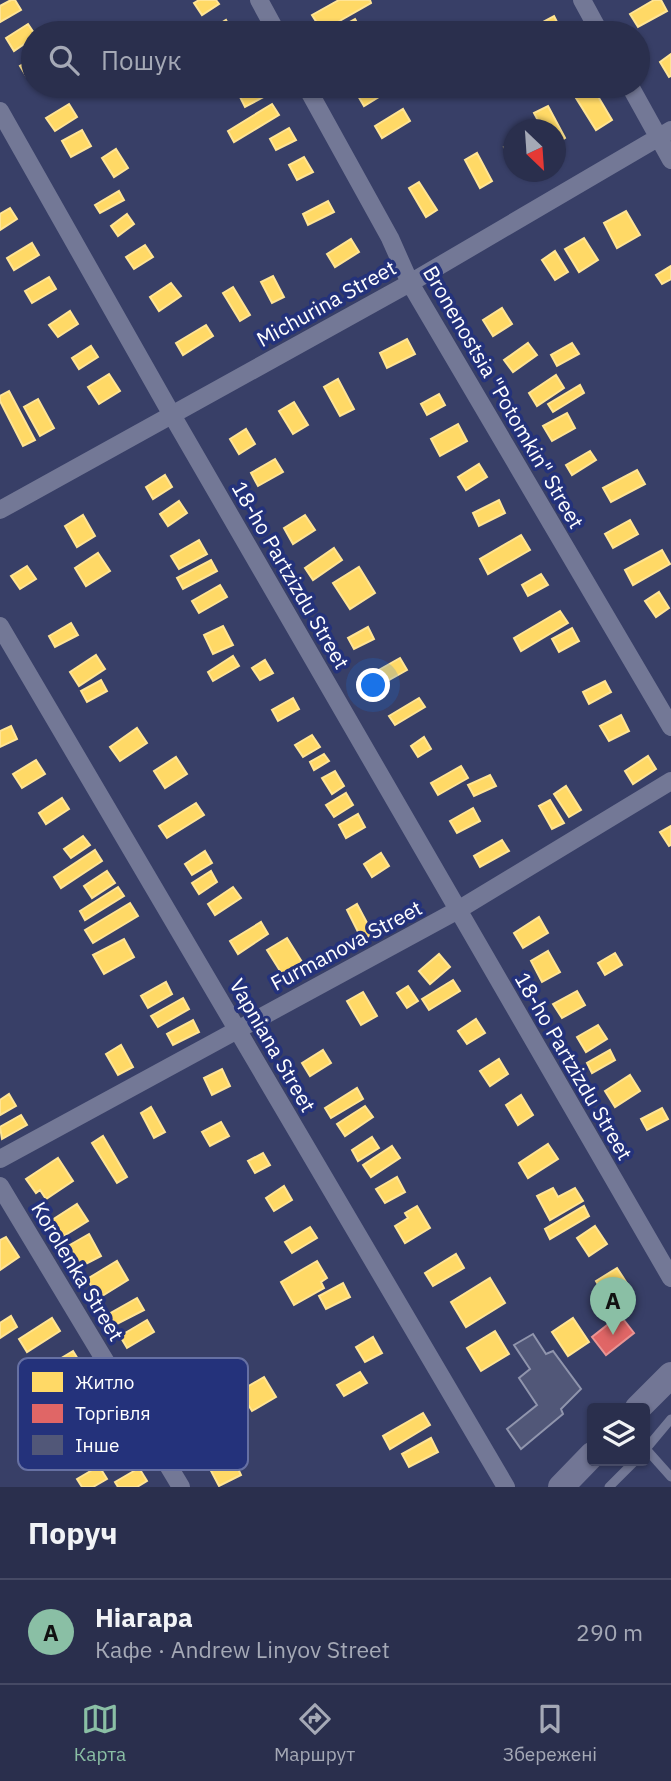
<!DOCTYPE html>
<html lang="uk">
<head>
<meta charset="utf-8">
<style>
	:root { --surface:#2a2f4d; --page:#323754; --text:#f1f3f6; --muted:#a5a9b6; --line:#464a65; --accent:#8abfa5 }
	body { margin:0; font-family:"IBM Plex Sans",sans-serif; background:var(--page); color:var(--text) }
	.controls { position:absolute; right:21px; bottom:21px; display:grid; overflow:hidden; border-radius:7px; box-shadow:0 2px 5px #0004 }
	.controls button { width:63px; height:63px; display:grid; place-items:center; padding:0; border:0; border-bottom:2px solid var(--line); background:var(--surface); color:var(--text); font:35px sans-serif }
	.compass { position:absolute; left:503px; top:119px; width:63px; height:63px; border-radius:50%; background:var(--surface); box-shadow:0 2px 5px #0004; rotate:155deg }
	.you { position:absolute; left:374px; top:686px; width:24px; height:24px; margin:-18px; border:5px solid #fff; border-radius:50%; background:#1a73e8; box-shadow:0 0 0 10px #1a73e833 }
	.badge { display:grid; place-items:center; width:46px; height:46px; border-radius:50%; background:var(--accent); color:#111; font-size:23px; font-weight:700 }
	.pin { position:absolute; translate:-50% -58px; filter:drop-shadow(0 2px 4px #0008) }
	.pin::after { content:''; position:absolute; top:37px; width:24px; height:21px; background:inherit; clip-path:polygon(0 0,100% 0,50% 100%) }
	.list { margin:0; padding:0; list-style:none }
	h2 { display:flex; justify-content:space-between; align-items:center; height:91px; margin:0; padding:0 28px; font-size:30px }
	h2 small { font-size:23px; font-weight:400; color:var(--muted) }
	.list li { display:grid; grid-template-columns:46px 1fr auto; gap:21px; align-items:center; box-sizing:border-box; height:105px; padding:0 28px; border-top:2px solid var(--line) }
	.list b { display:block; font-size:26px; white-space:nowrap }
	.list p { margin:0; font-size:23px; white-space:nowrap; color:var(--muted) }
	.list em { font-size:23px; font-style:normal; color:var(--muted) }
	.icon { flex:none; width:38px; height:38px; fill:none; stroke:currentColor; stroke-width:2; stroke-linecap:round; stroke-linejoin:round }
	.map { position:relative; flex:none; width:671px; height:1487px; overflow:hidden }
	.search { position:absolute; background:var(--surface); box-shadow:0 2px 5px #0004; left:21px; right:21px; top:21px; height:77px; display:flex; align-items:center; gap:18px; box-sizing:border-box; padding:0 24px; border-radius:38px; color:var(--muted); font-size:26px }
	.sheet { height:196px; background:var(--surface) }
	nav { display:flex; justify-content:space-around; align-items:center; box-sizing:border-box; height:98px; border-top:2px solid var(--line); background:var(--surface); font-size:19px; color:var(--muted) }
	nav a { display:grid; justify-items:center; gap:4px }
	nav .on { color:var(--accent) }
	.map>svg:first-child { display:block }
	.homes { fill:#ffd966; stroke:#ffe494; stroke-width:2 }
	.shops { fill:#e06666; stroke:#e99494; stroke-width:2 }
	.building { fill:#515778; stroke:#9095ad; stroke-width:2 }
	.lines { fill:none; stroke-linecap:round; stroke-linejoin:round }
	.service { stroke:#737896; stroke-width:9 }
	.minor { stroke:#737896; stroke-width:18 }
	.primary { stroke:#727695; stroke-width:26 }
	.labels { text-anchor:middle; dominant-baseline:central; stroke-width:7; stroke-linejoin:round; paint-order:stroke }
	.street-label { font-size:21px; fill:#fff; stroke:#24327b }
	.key { fill:#24327b; stroke:#6670a3; stroke-width:2 }
	.key-label { font-size:19px; fill:#fff }
</style>
</head>
<body>
<div class="map">
<svg width="671" height="1487" viewBox="0 0 671 1487">
	<rect width="100%" height="100%" fill="#383f67"/>
	<path class="homes" d="M11,0H15L21,10L0,22V6Z
		M199,0H216L219,4L202,15L194,3Z
		M339,0H370L371,3L322,31L312,15Z
		M654,0H661L667,11L638,27L630,14Z
		M554,16L561,30L554,33H532L530,29Z
		M355,19L361,30L356,33H339L337,29Z
		M226,20L233,33H214L211,29Z
		M28,24L34,33L33,38L14,51L6,38Z
		M671,54V76L669,77L660,62Z
		M33,59V72L26,76L20,66Z
		M257,86H262L267,95L245,107L239,95Z
		M370,86H383L387,92L364,106L357,94Z
		M593,88L612,120L596,130L576,98Z
		M69,104L77,117L55,131L46,118Z
		M272,104L279,115L234,142L228,131Z
		M548,106L565,138L556,144V130H543L534,113Z
		M403,109L410,121L382,138L375,126Z
		M289,128L296,140L276,150L270,139Z
		M82,130L91,146L71,157L62,141Z
		M514,141V164L504,147Z
		M116,149L128,168L114,177L102,158Z
		M477,153L492,181L480,188L465,160Z
		M304,157L313,172L297,180L289,165Z
		M419,182L437,210L426,217L409,188Z
		M119,191L124,200L100,213L95,205Z
		M328,201L334,212L308,225L303,214Z
		M10,208L17,219L0,230V214Z
		M626,211L640,235L617,248L604,223Z
		M127,214L134,224L118,236L111,226Z
		M584,238L598,260L579,272L565,249Z
		M351,239L359,252L335,267L327,254Z
		M32,243L39,255L14,270L7,258Z
		M145,245L153,257L134,269L126,257Z
		M555,251L568,272L555,280L542,260Z
		M671,266V279L662,284L656,275Z
		M273,276L284,297L272,303L261,282Z
		M49,277L56,289L32,303L25,291Z
		M171,283L181,296L159,311L150,297Z
		M233,287L250,315L240,321L223,293Z
		M502,308L512,324L493,336L483,320Z
		M70,311L78,324L58,337L49,325Z
		M206,325L213,336L183,355L176,343Z
		M407,339L415,354L387,368L380,353Z
		M528,343L537,355L513,372L504,360Z
		M572,343L579,354L557,366L551,355Z
		M91,346L98,357L79,369L72,358Z
		M109,374L120,391L99,404L88,387Z
		M556,375L564,388L537,406L529,393Z
		M338,379L354,409L340,416L324,387Z
		M580,385L584,393L553,412L548,404Z
		M9,391L35,440L23,446L0,401V396Z
		M439,394L445,405L427,415L421,404Z
		M38,399L54,428L40,436L24,407Z
		M294,402L308,425L293,434L279,411Z
		M567,413L575,428L552,441L543,426Z
		M458,424L467,441L440,456L431,439Z
		M246,429L255,444L239,454L230,439Z
		M590,451L596,460L572,475L566,465Z
		M275,459L283,472L258,486L251,473Z
		M479,464L487,477L466,490L458,477Z
		M637,470L645,484L611,502L603,488Z
		M165,475L172,487L153,499L146,487Z
		M499,500L505,513L479,526L473,513Z
		M179,501L187,513L168,526L160,514Z
		M83,515L95,536L77,547L65,526Z
		M305,515L315,530L293,544L284,528Z
		M630,520L638,534L613,548L605,534Z
		M521,535L530,550L488,574L480,559Z
		M199,540L207,554L179,569L171,556Z
		M334,548L342,560L313,580L305,568Z
		M662,550L670,564L633,585L625,570Z
		M98,553L110,571L86,586L75,568Z
		M211,560L217,571L183,589L177,578Z
		M27,566L36,579L20,589L11,576Z
		M359,567L375,593L350,609L333,583Z
		M541,574L548,585L528,596L522,585Z
		M220,585L227,597L199,613L192,601Z
		M659,592L669,608L656,617L645,601Z
		M560,611L568,623L521,651L514,638Z
		M71,623L78,635L55,647L49,636Z
		M223,626L233,645L213,654L204,635Z
		M368,627L374,639L354,649L348,638Z
		M572,628L579,641L559,652L552,639Z
		M96,655L105,669L79,686L70,672Z
		M233,656L239,666L213,681L208,672Z
		M400,658L407,670L375,688L368,676Z
		M265,660L273,673L260,680L252,668Z
		M101,680L107,691L87,702L81,691Z
		M605,681L611,692L589,704L583,692Z
		M293,698L299,709L278,721L272,710Z
		M419,698L425,707L395,725L389,716Z
		M621,715L629,731L609,741L600,726Z
		M11,726L17,739L0,747V731Z
		M137,728L147,743L120,761L110,747Z
		M312,735L320,747L303,757L295,745Z
		M424,737L431,749L418,757L411,746Z
		M324,754L329,761L314,770L310,762Z
		M648,756L656,769L633,784L625,771Z
		M176,757L187,774L165,788L154,771Z
		M36,760L45,774L22,788L13,774Z
		M461,766L468,778L438,795L431,783Z
		M335,771L344,786L332,794L322,778Z
		M490,775L496,786L474,796L468,785Z
		M566,786L581,810L569,817L554,794Z
		M346,793L353,805L334,817L326,805Z
		M62,798L69,809L46,824L39,813Z
		M550,800L564,823L552,829L539,806Z
		M196,803L204,815L167,838L159,826Z
		M473,808L480,821L457,833L450,821Z
		M358,814L365,827L346,838L339,825Z
		M671,826V845L669,846L660,832Z
		M83,836L90,845L71,858L64,849Z
		M502,840L509,851L480,867L474,856Z
		M95,850L102,861L61,888L54,877Z
		M205,851L212,863L192,875L185,864Z
		M381,853L389,866L372,877L364,864Z
		M107,871L115,883L92,898L84,886Z
		M211,871L217,882L199,894L192,883Z
		M118,887L124,896L85,920L80,911Z
		M233,887L241,898L215,915L208,904Z
		M130,903L138,916L93,943L85,930Z
		M357,904L373,934L362,940L347,910Z
		M539,917L548,933L523,948L514,933Z
		M261,922L268,934L238,954L230,941Z
		M287,938L302,962L282,974L267,950Z
		M124,939L134,957L104,974L93,955Z
		M548,951L560,972L542,982L531,961Z
		M615,953L622,965L605,975L598,963Z
		M439,954L450,967L430,984L419,971Z
		M453,980L460,991L429,1010L422,999Z
		M166,982L172,994L148,1008L141,996Z
		M408,986L418,1001L407,1008L397,993Z
		M577,991L585,1005L562,1018L553,1004Z
		M363,992L377,1016L361,1025L347,1001Z
		M183,998L189,1009L158,1027L151,1016Z
		M476,1019L485,1033L467,1044L458,1031Z
		M193,1020L199,1032L173,1045L167,1034Z
		M598,1025L607,1039L586,1052L577,1037Z
		M121,1045L133,1067L118,1075L106,1054Z
		M323,1050L331,1063L310,1076L302,1063Z
		M610,1050L615,1060L592,1073L587,1063Z
		M499,1059L508,1074L490,1086L480,1071Z
		M222,1069L230,1086L212,1095L204,1078Z
		M630,1075L640,1091L615,1107L605,1091Z
		M357,1088L363,1099L331,1118L325,1108Z
		M9,1094L16,1106L0,1115V1100Z
		M521,1095L533,1115L518,1125L506,1105Z
		M365,1106L373,1117L345,1136L337,1124Z
		M151,1107L165,1132L154,1138L141,1113Z
		M662,1108L668,1119L647,1130L641,1119Z
		M21,1115L27,1125L2,1139L0,1127Z
		M221,1122L229,1136L210,1146L202,1132Z
		M103,1136L127,1177L117,1183L92,1143Z
		M372,1137L379,1148L358,1161L352,1150Z
		M548,1144L558,1159L528,1178L519,1163Z
		M392,1146L400,1158L371,1177L363,1165Z
		M263,1153L270,1165L255,1173L248,1161Z
		M58,1158L73,1181L46,1199L40,1190L36,1193L26,1179Z
		M397,1177L405,1192L385,1203L376,1189Z
		M284,1186L292,1200L274,1211L266,1198Z
		M553,1188L558,1197L575,1188L583,1201L550,1220L537,1196Z
		M77,1204L88,1221L62,1237L52,1220Z
		M417,1206L430,1228L405,1243L395,1226L408,1218L405,1213Z
		M584,1206L589,1216L550,1239L545,1229Z
		M595,1226L607,1244L589,1256L577,1238Z
		M310,1227L317,1238L292,1253L285,1242Z
		M89,1234L101,1256L80,1267L68,1246Z
		M6,1237L19,1257L0,1270V1240Z
		M456,1254L464,1268L433,1286L425,1273Z
		M117,1261L128,1280L99,1298L87,1279Z
		M317,1261L327,1278L321,1282L324,1288L294,1305L281,1282Z
		M617,1268L628,1285L607,1299L596,1281Z
		M490,1278L505,1303L466,1327L451,1302Z
		M343,1283L350,1297L326,1309L319,1296Z
		M137,1298L144,1310L115,1325L109,1314Z
		M11,1316L17,1327L0,1338V1323Z
		M52,1318L60,1331L27,1352L19,1339Z
		M573,1318L589,1342L568,1356L552,1332Z
		M147,1320L154,1332L127,1348L120,1336Z
		M495,1331L509,1354L481,1371L467,1348Z
		M373,1337L382,1353L365,1362L356,1347Z
		M73,1351L84,1369L69,1378L58,1360Z
		M360,1372L367,1383L344,1396L337,1385Z
		M264,1377L276,1397L252,1411L240,1391Z
		M423,1413L430,1425L390,1449L383,1436Z
		M431,1438L438,1452L409,1467L402,1454Z
		M233,1458L241,1475L219,1486L210,1469Z
		M99,1466L107,1479L93,1487H82L77,1479Z
		M139,1468L147,1481L137,1487H118L115,1482Z"/>
	<path class="shops" d="M620,1315L634,1333L606,1355L592,1337Z"/>
	<path class="building" d="M533,1334L546,1354L553,1351L581,1389L561,1409L563,1414L521,1449L507,1429L537,1405L519,1378L530,1369L514,1345Z"/>
	<g class="lines">
		<path class="service" d="M646,1449L671,1477
			M645,1450L671,1419
			M609,1487L635,1461"/>
		<path class="minor" d="M259,0L277,33
			M582,0L600,33
			M306,86L390,238L410,283L671,727
			M630,86L671,160
			M0,111L172,415L671,1278
			M0,510L410,283L671,130
			M0,626L506,1487
			M0,1159L458,910L671,781
			M0,1186L181,1487"/>
		<path class="primary" d="M638,1408L671,1375
			M561,1487L592,1455"/>
	</g>
	<g class="labels">
		<g class="street-label">
			<text transform="translate(326 303) rotate(-29)">Michurina Street</text>
			<text transform="translate(504 397) rotate(60)">Bronenostsia "Potomkin" Street</text>
			<text transform="translate(291 575) rotate(60)">18-ho Partzizdu Street</text>
			<text transform="translate(346 945) rotate(-28)">Furmanova Street</text>
			<text transform="translate(273 1045) rotate(60)">Vapniana Street</text>
			<text transform="translate(574 1066) rotate(60)">18-ho Partzizdu Street</text>
			<text transform="translate(78 1271) rotate(59)">Korolenka Street</text>
		</g>
	</g>
	<rect x="18" y="1358" width="230" height="112" rx="10" class="key"/>
	<rect x="32" y="1372" width="31" height="20" fill="#ffd966"/>
	<rect x="32" y="1404" width="31" height="19" fill="#e06666"/>
	<rect x="32" y="1435" width="31" height="20" fill="#515778"/>
	<g class="key-label">
		<text x="75" y="1389">Житло</text>
		<text x="75" y="1420">Торгівля</text>
		<text x="75" y="1452">Інше</text>
	</g>
</svg>
<div class="controls">
<button><svg class="icon" aria-label="layers" viewBox="0 0 24 24"><path d="M12 4l9 5-9 5-9-5zM3 14l9 5 9-5"/></svg></button>
</div>
<svg class="compass" viewBox="-18 -18 36 36"><path d="M0-13l5 13h-10z" fill="#e53935"/><path d="M0 13l5-13h-10z" fill="#a5a9b6"/></svg>
<div class="you"></div>
<div class="pin badge" style="left:613px;top:1335px">A</div>
<div class="search"><svg class="icon" aria-label="search" viewBox="0 0 24 24"><circle cx="10" cy="10" r="6"/><path d="M15 15l6 6"/></svg>Пошук</div>
</div>
<section class="sheet">
<h2>Поруч<small></small></h2>
<ul class="list">
<li><span class="badge">A</span><div><b>Ніагара</b><p>Кафе · Andrew Linyov Street</p></div><em>290 m</em></li>
</ul>
</section>
<nav>
<a class="on"><svg class="icon" aria-label="map" viewBox="0 0 24 24"><path d="M3 6l6-2 6 2 6-2v14l-6 2-6-2-6 2zM9 4v14M15 6v14"/></svg>Карта</a>
<a><svg class="icon" aria-label="directions" viewBox="0 0 24 24"><path d="M12 3l9 9-9 9-9-9zM9 14v-3h6M13 9l2 2-2 2"/></svg>Маршрут</a>
<a><svg class="icon" aria-label="saved" viewBox="0 0 24 24"><path d="M7 4h10v16l-5-4-5 4z"/></svg>Збережені</a>
</nav>
</body>
</html>
